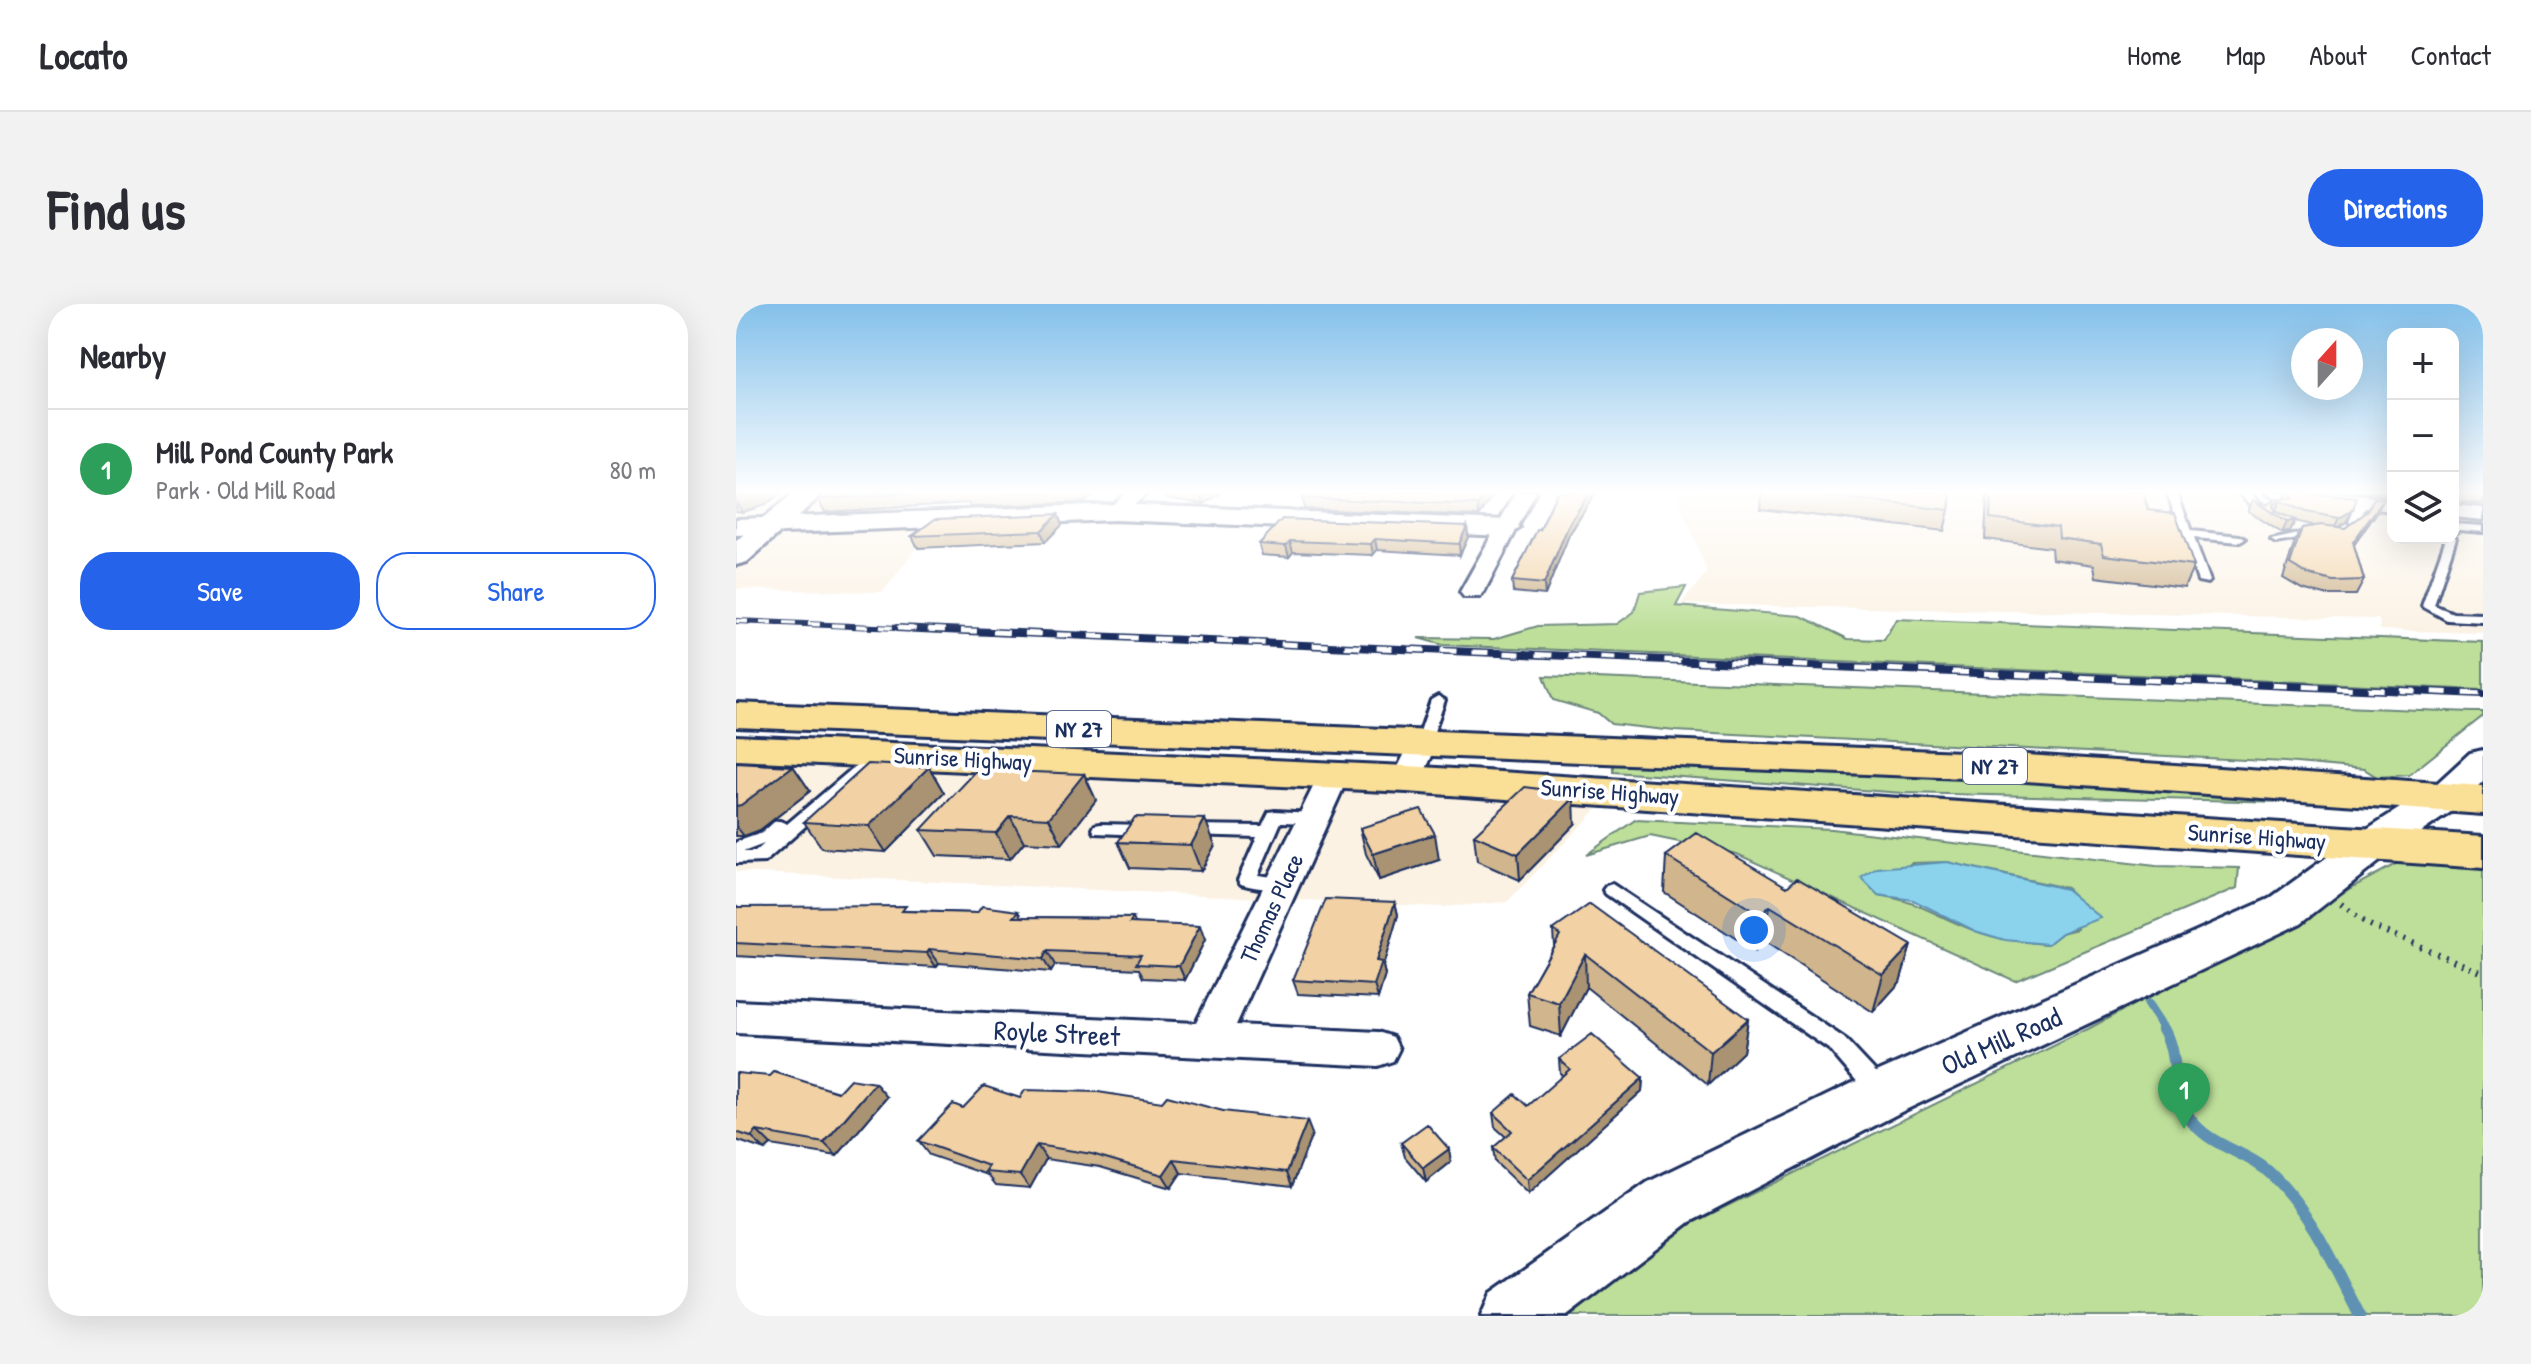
<!DOCTYPE html>
<html lang="en">
<head>
<meta charset="utf-8">
<style>
	:root { --surface:#fff; --page:#f2f2f3; --text:#2b2b33; --muted:#7c7c81; --line:#e1e1e2; --accent:#2563eb }
	body { margin:0; font-family:"Patrick Hand",sans-serif; background:var(--page); color:var(--text) }
	.controls { position:absolute; right:24px; top:24px; display:grid; overflow:hidden; border-radius:16px; box-shadow:0 8px 32px #0002 }
	.controls button { width:72px; height:72px; display:grid; place-items:center; padding:0; border:0; border-bottom:2px solid var(--line); background:var(--surface); color:var(--text); font:40px sans-serif }
	.compass { position:absolute; left:1555px; top:24px; width:72px; height:72px; border-radius:50%; background:var(--surface); box-shadow:0 8px 32px #0002; rotate:21deg }
	.you { position:absolute; left:1018px; top:626px; width:28px; height:28px; margin:-20px; border:6px solid #fff; border-radius:50%; background:#1a73e8; box-shadow:0 0 0 12px #1a73e833 }
	.badge { display:grid; place-items:center; width:52px; height:52px; border-radius:50%; background:var(--accent); color:#fff; font-size:26px; font-weight:700 }
	.pin { position:absolute; translate:-50% -66px; filter:drop-shadow(0 2px 4px #0008) }
	.pin::after { content:''; position:absolute; top:42px; width:28px; height:24px; background:inherit; clip-path:polygon(0 0,100% 0,50% 100%) }
	.list { margin:0; padding:0; list-style:none }
	h2 { display:flex; justify-content:space-between; align-items:center; height:104px; margin:0; padding:0 32px; font-size:34px }
	h2 small { font-size:26px; font-weight:400; color:var(--muted) }
	.list li { display:grid; grid-template-columns:52px 1fr auto; gap:24px; align-items:center; box-sizing:border-box; height:120px; padding:0 32px; border-top:2px solid var(--line) }
	.list b { display:block; font-size:30px; white-space:nowrap }
	.list p { margin:0; font-size:26px; white-space:nowrap; color:var(--muted) }
	.list em { font-size:26px; font-style:normal; color:var(--muted) }
	.actions { display:flex; gap:16px; padding:24px 32px }
	.actions a { flex:1; padding:18px 0; border:2px solid var(--accent); border-radius:32px; text-align:center; font-size:28px; color:var(--accent) }
	.actions .main { background:var(--accent); color:#fff }
	.icon { flex:none; width:44px; height:44px; fill:none; stroke:currentColor; stroke-width:2; stroke-linecap:round; stroke-linejoin:round }
	.map { position:relative; flex:none; width:1747px; height:1012px; overflow:hidden; border-radius:32px }
	header { display:flex; align-items:center; gap:48px; box-sizing:border-box; height:112px; padding:0 40px; background:var(--surface); border-bottom:2px solid var(--line) }
	header strong { font-size:38px }
	nav { display:flex; gap:44px; margin-inline-start:auto; font-size:28px }
	.intro { display:flex; align-items:center; justify-content:space-between; box-sizing:border-box; height:192px; padding:0 48px }
	h1 { margin:0; font-size:56px }
	.button { padding:20px 36px; border-radius:32px; background:var(--accent); color:#fff; font-size:28px; font-weight:700 }
	main { display:flex; gap:48px; padding:0 48px }
	aside { flex:1; background:var(--surface); border-radius:32px; box-shadow:0 8px 32px #0002 }
	.map>svg:first-child { display:block }
	.built { fill:#fbf2e4 }
	.green { fill:#bddf99; stroke:#6c877c; stroke-width:2; fill-rule:evenodd }
	.water { fill:#8bd3ec; stroke:#5e91b3; stroke-width:2 }
	.lines { fill:none; stroke-linecap:round; stroke-linejoin:round }
	.stream-far1 { stroke:#5e91b3; stroke-width:9 }
	.stream { stroke:#5e91b3; stroke-width:12 }
	.service-casing { stroke:#1b2f5e; stroke-width:6 }
	.minor-casing { stroke:#1b2f5e; stroke-width:6 }
	.tertiary-casing { stroke:#1b2f5e; stroke-width:6 }
	.secondary-casing { stroke:#1b2f5e; stroke-width:6 }
	.trunk-casing { stroke:#1b2f5e; stroke-width:6 }
	.path { stroke:#1b2f5e; stroke-width:6; stroke-dasharray:2 7; stroke-linecap:butt }
	.service { fill:#fff; fill-rule:evenodd }
	.minor { fill:#fff; fill-rule:evenodd }
	.tertiary { fill:#fff; fill-rule:evenodd }
	.secondary { fill:#fff; fill-rule:evenodd }
	.trunk { fill:#fadf96; fill-rule:evenodd }
	.rail-far1-casing { stroke:#1b2f5e; stroke-width:6 }
	.rail-casing { stroke:#1b2f5e; stroke-width:8 }
	.rail-far1 { stroke:#fff; stroke-width:4; stroke-dasharray:12; stroke-linecap:butt }
	.rail { stroke:#fff; stroke-width:5; stroke-dasharray:16; stroke-linecap:butt }
	.wall { fill:#d0b58d; stroke:#1b2f5e; stroke-width:2 }
	.shaded-wall { fill:#a99373; stroke:#1b2f5e; stroke-width:2 }
	.building { fill:#f2d2a4; stroke:#1b2f5e; stroke-width:2 }
	.labels { text-anchor:middle; dominant-baseline:central; stroke-width:8; stroke-linejoin:round; paint-order:stroke }
	.shield { fill:#fff; stroke:#5f6d8e; stroke-width:2 }
	.shield-label { font-size:22px; font-weight:bold; fill:#1b2f5e }
	.street-label { font-size:24px; fill:#1b2f5e; stroke:#fff }
	.near-street-label { font-size:28px; fill:#1b2f5e; stroke:#fff }
</style>
</head>
<body>
<header>
<strong>Locato</strong>
<nav><a>Home</a><a>Map</a><a>About</a><a>Contact</a></nav>
</header>
<div class="intro"><h1>Find us</h1><a class="button">Directions</a></div>
<main>
<aside>
<h2>Nearby<small></small></h2>
<ul class="list">
<li><span class="badge" style="background:#2e9e5b">1</span><div><b>Mill Pond County Park</b><p>Park · Old Mill Road</p></div><em>80 m</em></li>
</ul>
<div class="actions"><a class="main">Save</a><a>Share</a></div>
</aside>
<div class="map">
<svg width="1747" height="1012" viewBox="0 0 1747 1012">
	<rect width="100%" height="100%" fill="#fff"/>
	<filter id="ink" filterUnits="userSpaceOnUse"><feTurbulence type="fractalNoise" baseFrequency=".0125" numOctaves="2"/><feDisplacementMap in="SourceGraphic" scale="16" xChannelSelector="R" yChannelSelector="G"/><feConvolveMatrix kernelMatrix="1 2 1 2 8 2 1 2 1" color-interpolation-filters="sRGB"/></filter>
	<g filter="url(#ink)">
		<path class="built" d="M0,188H179L149,220L199,219L147,288L0,285Z
			M940,188H1657V234H1717V188H1747V329L1644,326L1643,315L945,300L971,268Z
			M0,459L462,480L867,499L771,598L706,603L0,568Z"/>
		<path class="green" d="M950,283L940,302L1065,312L1112,335L1148,336L1160,315L1747,338V386L707,341L682,334L758,335L802,322L881,320L898,308L904,288Z
			M808,372L1736,408H1747V412L1673,471L1641,473L1628,465L1549,458L939,427L875,420L862,409L817,396Z
			M920,459L1542,491L1548,498L1167,489L877,468V461Z
			M899,516L1095,525L1420,562L1503,564L1501,584L1279,677L1001,550L914,532L850,551ZM1211,558L1330,584L1339,593L1342,625L1326,629L1312,640C1286,638 1262,636 1237,626C1200,612 1183,597 1142,591L1175,559Z
			M1669,555L1747,561V1012H827L944,925L1352,725Z"/>
		<path class="water" d="M1211,558L1330,585L1365,614L1326,629L1312,640L1269,636L1239,627L1177,596L1142,591L1125,574L1141,564Z"/>
		<g class="lines">
			<path class="stream-far1" d="M1412,699L1429,725"/>
			<path class="stream" d="M1427,723C1444,749 1435,787 1452,812C1473,844 1511,846 1536,871C1577,911 1598,962 1624,1012"/>
			<defs>
				<path id="service" d="M1431,188H1441L1455,227L1504,232L1509,235L1504,238L1458,234L1474,277L1472,279L1462,277Z
					M1502,188H1513L1533,207L1524,209Z
					M1619,194L1629,204L1623,218L1618,221L1613,218L1619,204L1614,197Z
					M1717,220L1747,222V228L1723,226L1717,231Z
					M1580,226L1585,229L1584,231L1540,239L1535,236Z
					M1717,231L1720,234L1698,301L1717,309L1747,310V318L1711,316L1686,302L1710,234H1717Z
					M702,392L709,396L694,439L692,442H682L680,439L695,396Z
					M142,446L149,450L147,453L29,558L0,559V538L26,529L38,518L44,517L51,520L137,447ZM28,540L19,548H7Z
					M539,507L577,509L585,514L577,519L545,518L522,571L552,575L555,579L552,583C538,587 519,584 505,580L502,576L521,533L454,531L446,526L454,521L526,522L533,508Z
					M365,520L410,521L418,526L410,531L359,529L357,525L359,521Z
					M876,580L1108,734L1153,782L1156,789L1153,796L1145,798L1137,796L1094,746L870,590L867,586L870,582Z"/>
				<path id="minor" d="M391,188H413L385,212H371L368,208Z
					M780,188H800L748,288L744,293H728L724,288Z
					M1529,188H1594L1657,195V207L1538,194Z
					M1717,201L1747,204V216L1717,213Z
					M687,430L697,433L702,439L682,482H660L656,475L677,433Z
					M598,462L609,464L613,471L500,721L642,728L657,733L663,745L657,757L642,762L0,729V697L460,719L583,471L587,464Z"/>
				<path id="tertiary" d="M378,200L771,216L784,224L771,232L378,216L0,231V215Z
					M1747,446V478L1725,501L1653,550L1565,619L1165,808L954,918L831,1012H745L755,989L912,878L1127,774L1533,595L1623,530L1697,483L1734,449Z"/>
				<path id="secondary" d="M59,188H89L11,258L0,261V237Z"/>
				<path id="trunk" d="M0,399L1276,450L1747,482V510L1276,476L0,423Z
					M0,432L671,462L1747,532V564L671,488L0,456Z"/>
			</defs>
			<use href="#service" class="service-casing"/>
			<use href="#minor" class="minor-casing"/>
			<use href="#tertiary" class="tertiary-casing"/>
			<use href="#secondary" class="secondary-casing"/>
			<use href="#trunk" class="trunk-casing"/>
			<path class="path" d="M1605,600L1631,620L1747,669"/>
			<use href="#service" class="service"/>
			<use href="#minor" class="minor"/>
			<use href="#tertiary" class="tertiary"/>
			<use href="#secondary" class="secondary"/>
			<use href="#trunk" class="trunk"/>
			<defs>
				<path id="rail-far1" d="M0,317L209,326"/>
				<path id="rail" d="M161,324L1747,390"/>
			</defs>
			<use href="#rail-far1" class="rail-far1-casing"/>
			<use href="#rail" class="rail-casing"/>
			<use href="#rail-far1" class="rail-far1"/>
			<use href="#rail" class="rail"/>
		</g>
		<path class="wall" d="M0,188H46L29,201L6,208L0,207Z
			M90,188H359L349,198L234,203L232,199L89,208L82,195Z
			M429,188H486L468,200L431,194Z
			M821,188H860L833,231L809,291L777,288L776,277L804,226Z
			M1026,188H1215L1213,206L1208,227L1024,205Z
			M1251,188H1407L1412,206L1458,262L1448,284L1360,273L1358,261L1316,255L1315,244L1249,235Z
			M1551,188H1564L1610,218L1602,223L1609,224L1641,208L1618,241L1628,276L1620,291H1589L1566,285L1547,274L1559,238L1566,224L1578,222L1559,217L1554,228L1546,229L1512,207L1517,196L1530,201L1548,195Z
			M1605,188H1657V191H1654Z
			M1717,188H1747V200L1717,197Z
			M756,193L743,212L568,205L566,194Z
			M326,221L309,238L182,244L176,232Z
			M731,222L732,233L724,251L641,246L637,251L557,248L553,253L526,251L523,240Z
			M0,459L57,462L74,487L24,526L8,532H0Z
			M193,463L208,489L150,548L86,544L68,518Z
			M348,470L360,496L326,540L288,538L274,555L201,552L185,526Z
			M839,520L784,576L741,557L738,531Z
			M624,524L703,556L643,576L630,550Z
			M382,538L479,541L465,567L394,564Z
			M930,552L1051,583L1175,641L1164,678L1137,708L1029,638L1019,647L928,588Z
			M659,598L662,611L647,662L649,671L642,694L562,690L557,676Z
			M0,601L2,603L174,607L241,609L283,607L286,613L397,614L399,619L469,636L449,676L407,674L403,665L319,661L315,668L203,659L200,663L0,652Z
			M817,626L1012,715L1007,748L972,781L850,683L825,732L794,722L791,689L818,641Z
			M823,755L907,774L906,787L792,890L759,858L757,844L770,833L759,823L757,809L792,802L827,772L824,769Z
			M0,769L102,788L151,793L101,852L35,841L29,846L0,836Z
			M284,794L487,807L576,830L556,882L445,869L435,884L364,863L310,855L294,884L260,881L252,871L193,851L182,837L227,804Z
			M665,839L715,858L690,878L669,853Z"/>
		<path class="shaded-wall" d="M12,188H46L29,201L6,208L0,198V192Z
			M346,188H359L349,198Z
			M468,188H486L468,200L465,190Z
			M751,188H756V193L743,212L742,201Z
			M854,188H860L833,231L809,291L808,280L833,220Z
			M1648,195L1641,208L1610,252L1617,238Z
			M1544,197L1539,208L1537,209V200Z
			M1616,207L1610,218L1597,226L1603,214Z
			M322,210L326,221L309,238L305,227Z
			M1559,216L1554,228L1546,229L1551,218Z
			M731,222L732,233L724,251L723,240Z
			M639,235L641,246L637,251L635,240Z
			M554,237L557,248L553,253L550,242Z
			M57,462L74,487L24,526L8,532L0,522V502Z
			M193,463L208,489L150,548L133,522Z
			M348,470L360,496L326,540L313,514Z
			M838,494L839,520L784,576L782,550Z
			M274,512L288,538L274,555L260,529Z
			M469,515L479,541L465,567L455,541Z
			M699,530L703,556L643,576L637,550Z
			M659,598L662,611L647,662L649,671L642,694L638,681L640,657Z
			M1034,602L1029,638L1019,647L1024,611Z
			M464,622L469,636L449,676L443,662Z
			M1175,641L1164,678L1137,708L1147,671Z
			M193,645L203,659L200,663L191,649Z
			M311,647L319,661L315,668L307,655Z
			M849,650L850,683L825,732L823,699Z
			M1012,715L1007,748L972,781L975,748Z
			M907,774L906,787L792,890L791,876Z
			M139,779L151,793L101,852L88,839Z
			M571,817L576,830L556,882L551,868Z
			M21,827L35,841L29,846L15,833Z
			M301,841L310,855L294,884L284,871Z
			M713,845L715,858L690,878L687,864Z
			M438,855L445,869L435,884L427,871Z"/>
		<path class="building" d="M0,188H12L0,192Z
			M90,188H196L82,195Z
			M230,188H265L228,190Z
			M571,188H751L742,201L566,194Z
			M821,188H854L833,220L808,280L776,277L801,226H804Z
			M1055,188H1215L1213,206Z
			M1255,188H1407L1412,206L1439,209L1458,262L1368,251L1365,240L1323,234L1322,223L1254,214Z
			M1553,188H1564L1621,194L1616,207L1603,214L1570,208L1544,197L1537,200L1538,207L1559,216L1551,218L1517,196L1530,201L1541,195L1557,194Z
			M1638,194L1648,195L1617,238L1628,276L1597,277L1573,271L1554,260L1566,224L1585,221L1609,224L1632,207Z
			M322,210L305,227L176,232L199,215Z
			M546,215L731,222L723,240L639,235L635,240L554,237L550,242L523,240Z
			M0,459L57,462L5,501L0,502Z
			M132,460L193,463L133,522L68,518Z
			M241,466L348,470L313,514L274,512L260,529L185,526Z
			M789,483L819,487L838,494L782,550L738,531Z
			M685,505L699,530L637,550L624,524Z
			M399,513L469,515L455,541L382,538Z
			M961,529L1051,583L1061,574L1175,641L1147,671L1034,602L1024,611L930,552Z
			M590,595L659,598L640,657L646,658L638,681L557,676Z
			M854,600L1012,715L975,748L849,650L823,699L791,689L824,631L817,626Z
			M170,602L166,607L241,609L246,602L283,607L278,613L397,614L394,619L464,622L443,662L400,660L405,651L311,647L307,655L193,645L191,649L0,639V603Z
			M856,730L907,774L791,876L757,844L776,827L757,809L779,790L792,802L834,765L823,755Z
			M38,768L102,788L114,775L139,779L88,839L21,827L15,833L0,828V769L34,772Z
			M248,782L284,794L289,786L362,788L426,798L431,792L487,807L571,817L551,868L438,855L427,871L356,850L301,841L284,871L249,868L253,862L182,837L217,800L227,804Z
			M691,820L713,845L687,864L665,839Z"/>
	</g>
	<linearGradient id="sky" x2="0" y2="1"><stop stop-color="#83c0ea"/><stop offset="0.57" stop-color="#fff"/><stop offset="1" stop-color="#fff" stop-opacity="0"/></linearGradient>
	<rect width="1747" height="330" fill="url(#sky)"/>
	<g class="labels">
		<g class="shield">
			<rect x="311" y="407" width="64" height="36" rx="6"/>
			<rect x="1227" y="444" width="64" height="36" rx="6"/>
		</g>
		<g class="shield-label">
			<text x="343" y="425">NY 27</text>
			<text x="1259" y="462">NY 27</text>
		</g>
		<g class="street-label">
			<text transform="translate(227 454) rotate(3)">Sunrise Highway</text>
			<text transform="translate(874 487) rotate(4)">Sunrise Highway</text>
			<text transform="translate(1521 532) rotate(4)">Sunrise Highway</text>
			<text transform="translate(535 604) rotate(-65)">Thomas Place</text>
		</g>
		<g class="near-street-label">
			<text transform="translate(321 729) rotate(3)">Royle Street</text>
			<text transform="translate(1265 737) rotate(-24)">Old Mill Road</text>
		</g>
	</g>
</svg>
<div class="controls">
<button>+</button>
<button>−</button>
<button><svg class="icon" aria-label="layers" viewBox="0 0 24 24"><path d="M12 4l9 5-9 5-9-5zM3 14l9 5 9-5"/></svg></button>
</div>
<svg class="compass" viewBox="-18 -18 36 36"><path d="M0-13l5 13h-10z" fill="#e53935"/><path d="M0 13l5-13h-10z" fill="#7c7c81"/></svg>
<div class="you"></div>
<div class="pin badge" style="left:1448px;top:825px;background:#2e9e5b">1</div>
</div>
</main>
</body>
</html>
